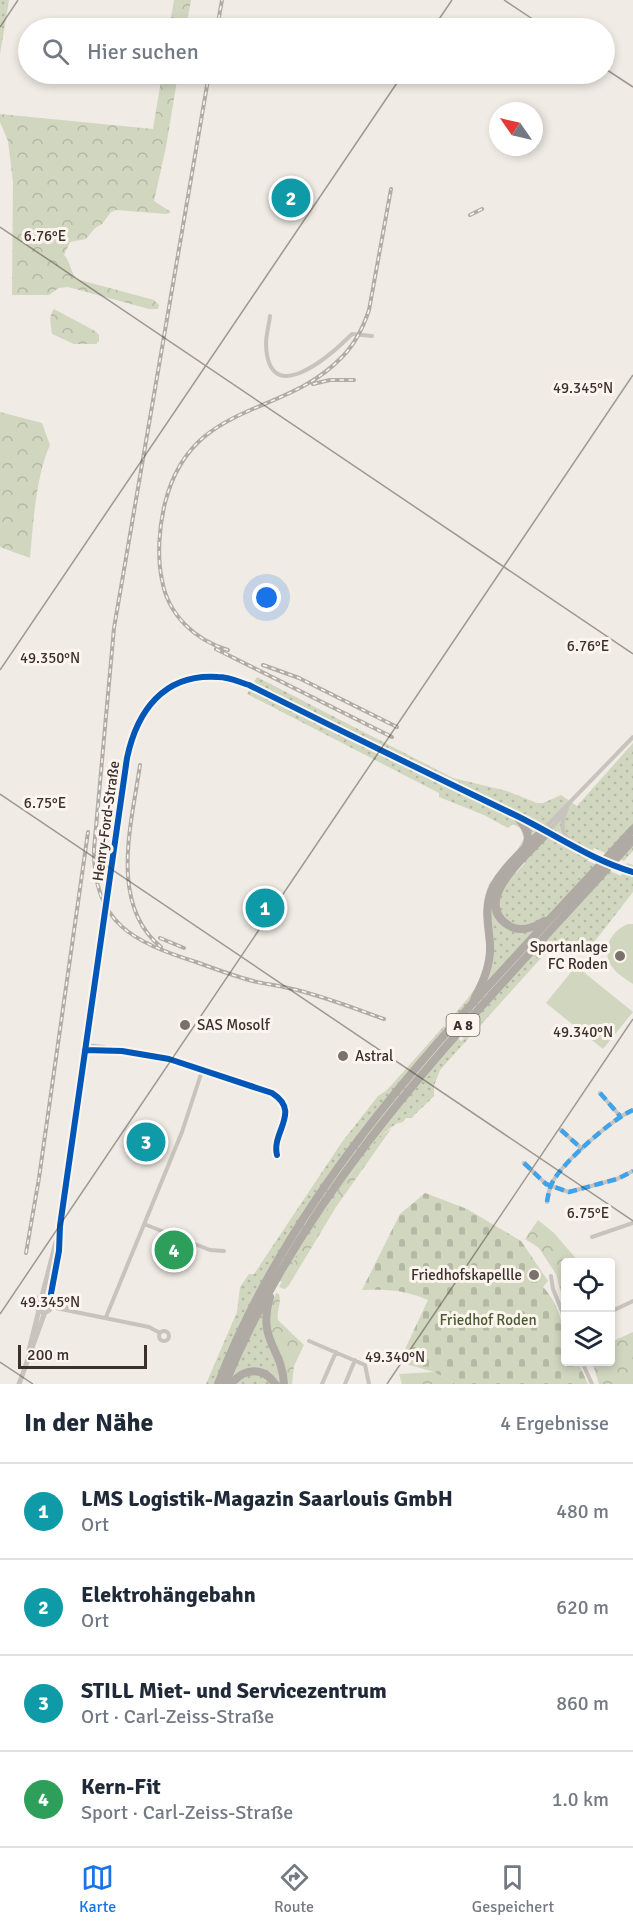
<!DOCTYPE html>
<html lang="de">
<head>
<meta charset="utf-8">
<style>
	:root { --surface:#fff; --page:#f2f2f3; --text:#1f2937; --muted:#747a83; --line:#e0e1e3; --accent:#1a73e8 }
	body { margin:0; font-family:Signika,sans-serif; background:var(--page); color:var(--text) }
	.controls { position:absolute; right:18px; bottom:18px; display:grid; overflow:hidden; border-radius:6px; box-shadow:0 3px 9px #0003 }
	.controls button { width:54px; height:54px; display:grid; place-items:center; padding:0; border:0; border-bottom:2px solid var(--line); background:var(--surface); color:var(--text); font:30px sans-serif }
	.compass { position:absolute; left:489px; top:102px; width:54px; height:54px; border-radius:50%; background:var(--surface); box-shadow:0 3px 9px #0003; rotate:304deg }
	.scale { position:absolute; left:18px; bottom:15px; width:129px; box-sizing:border-box; padding-left:6px; border:3px solid #3b302b; border-top:0; font-size:16px; line-height:21px; white-space:nowrap; color:#3b302b; -webkit-text-stroke:4px #fbf5ee; paint-order:stroke }
	.you { position:absolute; left:267px; top:598px; width:21px; height:21px; margin:-15px; border:4px solid #fff; border-radius:50%; background:#1a73e8; box-shadow:0 0 0 9px #1a73e833 }
	.badge { display:grid; place-items:center; width:39px; height:39px; border-radius:50%; background:var(--accent); color:#fff; font-size:20px; font-weight:700 }
	.pin { position:absolute; translate:-50% -50%; border:3px solid #fff; box-shadow:0 2px 6px #0006 }
	.list { margin:0; padding:0; list-style:none }
	h2 { display:flex; justify-content:space-between; align-items:center; height:78px; margin:0; padding:0 24px; font-size:26px }
	h2 small { font-size:20px; font-weight:400; color:var(--muted) }
	.list li { display:grid; grid-template-columns:39px 1fr auto; gap:18px; align-items:center; box-sizing:border-box; height:96px; padding:0 24px; border-top:2px solid var(--line) }
	.list b { display:block; font-size:22px; white-space:nowrap }
	.list p { margin:0; font-size:20px; white-space:nowrap; color:var(--muted) }
	.list em { font-size:20px; font-style:normal; color:var(--muted) }
	.icon { flex:none; width:33px; height:33px; fill:none; stroke:currentColor; stroke-width:2; stroke-linecap:round; stroke-linejoin:round }
	.map { position:relative; flex:none; width:633px; height:1384px; overflow:hidden }
	.search { position:absolute; background:var(--surface); box-shadow:0 3px 9px #0003; left:18px; right:18px; top:18px; height:66px; display:flex; align-items:center; gap:15px; box-sizing:border-box; padding:0 21px; border-radius:33px; color:var(--muted); font-size:22px }
	.sheet { height:462px; background:var(--surface) }
	nav { display:flex; justify-content:space-around; align-items:center; box-sizing:border-box; height:84px; border-top:2px solid var(--line); background:var(--surface); font-size:16px; color:var(--muted) }
	nav a { display:grid; justify-items:center; gap:3px }
	nav .on { color:var(--accent) }
	.map>svg:first-child { display:block }
	.grass { fill:url(#grass-dots) }
	.forest { fill:url(#forest-crowns) }
	.cemetery { fill:url(#cemetery-stones) }
	.pitch { fill:#d1d6bf }
	.lines { fill:none; stroke-linecap:round; stroke-linejoin:round }
	.minor { stroke:#c9c3be; stroke-width:4 }
	.tertiary { stroke:#c9c3be; stroke-width:5 }
	.motorway { stroke:#afaaa4; stroke-width:8 }
	.rail-casing { stroke:#b1aca8; stroke-width:4 }
	.rail { stroke:#fbf5ee; stroke-width:1.5; stroke-dasharray:4.5; stroke-linecap:butt }
	.tertiary-bridge { stroke:#c9c3be; stroke-width:5 }
	.quiet { stroke:#3fa3eb; stroke-width:4.5; stroke-dasharray:9 4.5; stroke-linecap:butt }
	.cycleway-casing { stroke:#fbf5ee; stroke-width:10 }
	.cycleway { stroke:#0057b8; stroke-width:6 }
	.ticks { fill:none; stroke:#3b302b; stroke-width:1.5; stroke-opacity:0.45 }
	.poi-dot { fill:#7a716c; stroke:#fbf5ee; stroke-width:2 }
	.labels { text-anchor:middle; dominant-baseline:central; stroke-width:6; stroke-linejoin:round; paint-order:stroke }
	.shield { fill:#fbf5ee; stroke:#756b66; stroke-width:1.5 }
	.shield-label { font-size:14px; font-weight:bold; fill:#3b302b }
	.street-label { font-size:15px; fill:#3b302b; stroke:#fbf5ee }
	.poi-label { font-size:15px; fill:#3b302b; stroke:#fbf5ee; text-anchor:end }
	.park-label { font-size:15px; fill:#4a5a2e; stroke:#fbf5ee }
	.ticks-label { font-size:15px; text-anchor:middle; fill:#3b302b; stroke:#fbf5ee; stroke-width:6; stroke-linejoin:round; paint-order:stroke }
</style>
</head>
<body>
<div class="map">
<svg width="633" height="1384" viewBox="0 0 633 1384">
	<defs>
		<pattern id="grass-dots" width="8" height="8" patternUnits="userSpaceOnUse" patternTransform="scale(1.5)"><rect width="8" height="8" fill="#d1d6bf"/><path d="M2 2h.1M6 6h.1" fill="none" stroke="#b4b8a4" stroke-width="1.8" stroke-linecap="round"/></pattern>
		<pattern id="forest-crowns" width="20" height="18" patternUnits="userSpaceOnUse" patternTransform="scale(1.5)"><rect width="20" height="18" fill="#d1d6bf"/><path d="M2 6a3 3 0 1 1 6 0M12 15a3 3 0 1 1 6 0" fill="none" stroke="#b4b8a4"/></pattern>
		<pattern id="cemetery-stones" width="16" height="16" patternUnits="userSpaceOnUse" patternTransform="scale(1.5)"><rect width="16" height="16" fill="#d1d6bf"/><path d="M2 7V4a2 2 0 0 1 4 0v3zM10 15v-3a2 2 0 0 1 4 0v3z" fill="#b4b8a4"/></pattern>
	</defs>
	<rect width="100%" height="100%" fill="#f0ebe5"/>
	<path class="grass" d="M0,0H9L0,54Z
		M257,677L453,778L507,791L537,803H543L561,795L577,806L633,743V851L624,861L594,848L588,861L621,876L627,863L633,865V892L595,941L574,954L557,943L552,946L440,1070L434,1086V1096C427,1104 419,1109 412,1118H406L403,1122L396,1124L386,1131L352,1173L282,1282L266,1274L258,1289L274,1298L272,1303L276,1348L284,1362L289,1384H206L237,1312L240,1287L249,1274H254L342,1142L378,1096L387,1090L444,1026L461,1041L464,1039L447,1023C460,1007 478,990 484,969C492,942 476,912 489,885C493,877 500,870 506,864L516,873L525,863L515,854L524,838L520,828L513,824L508,828L484,815L439,797V793L247,694Z"/>
	<path class="forest" d="M174,0H191L186,28H169Z
		M162,74H178L166,147L154,201L171,212L167,214L116,210L111,212L102,224L95,228L86,239L70,242L64,255C71,263 70,270 76,279L154,300L159,305L158,309H149L68,287L59,288L49,295H12L13,182L8,141L0,122V114L153,129Z
		M54,309L95,331L99,335V341L96,344H74L52,334C51,326 48,316 54,309Z
		M0,412L42,423L50,445C36,475 33,525 30,558L0,547Z
		M391,1129L336,1207L289,1285L285,1289L279,1287C292,1263 372,1135 391,1129Z
		M538,1220L554,1233L579,1262H566L565,1309L556,1274L539,1248L525,1239Z
		M276,1293L279,1294C282,1304 276,1311 278,1320L304,1345L294,1366L292,1384H289C284,1352 259,1326 276,1293Z
		M633,1332V1384H599L592,1362H610L611,1342Z
		M434,1372L456,1384H402L399,1374Z"/>
	<path class="cemetery" d="M425,1193L467,1209L521,1241L548,1281L543,1287C562,1307 566,1336 566,1362H578L588,1384H456L434,1372L399,1362L428,1300C405,1290 386,1289 362,1290L400,1214Z"/>
	<path class="pitch" d="M628,924H633V984C626,979 618,975 613,968C600,952 610,931 628,924Z
		M576,966L633,1012L603,1049L546,1003Z"/>
	<g class="lines">
		<path class="minor" d="M270,316C269,325 266,335 266,344C268,411 331,355 352,334L372,336
			M567,808C562,821 559,830 570,841
			M544,829L633,737
			M549,831L562,816
			M86,1045L104,1047L108,1050
			M85,1050L122,1051L169,1059L272,1093C302,1112 271,1132 277,1155
			M600,1093L620,1116
			M561,1130L582,1149
			M524,1163L546,1184L569,1192L617,1179L633,1171
			M547,1202C548,1196 549,1189 552,1183C561,1164 613,1118 633,1110
			M144,1224L210,1250L224,1251
			M592,1237L633,1223
			M551,1276L553,1289L566,1321
			M52,1302L73,1309
			M51,1307L149,1327L160,1333
			M610,1312L633,1301
			M106,1317L182,1132L202,1071
			M159 1336a5 5 0 1 1 10 0a5 5 0 1 1-10 0Z
			M309,1341L365,1365L369,1384
			M582,1362L592,1384
			M322,1384L336,1352
			M345,1384L355,1360"/>
		<path class="tertiary" d="M624,869L633,872
			M36 1304a8 8 0 1 1 16 0a8 8 0 1 1-16 0Z
			M42,1296L56,1242
			M50,1299L59,1251L60,1226L127,758C137,711 164,673 218,677C229,677 239,682 249,685L451,786L544,829L591,854
			M29,1350L39,1310
			M19,1384L45,1312"/>
		<path class="motorway" d="M514,814C523,824 532,833 526,846
			M544,921C533,928 520,933 508,925C469,900 532,851 549,831
			M475,997C484,981 491,963 490,944C489,929 485,913 489,898C494,874 527,847 544,829
			M270,1297C257,1341 282,1347 284,1384
			M218,1384C302,1165 479,999 633,829
			M225,1384C312,1170 482,1009 633,840
			M231,1384C244,1368 263,1366 275,1384"/>
		<defs>
			<path id="rail" d="M217,28L222,0
				M209,74L114,628L94,849C93,924 134,942 196,962C215,969 234,976 253,981C264,984 277,985 288,988C321,995 353,1008 384,1019
				M470,215L482,209
				M313,384L330,380H354
				M216,649L392,737
				M228,650C195,640 168,615 162,580C157,557 159,527 165,503C191,399 283,419 342,357C355,344 363,328 369,310L391,189
				M263,665L299,678L397,727
				M140,765C132,822 108,904 161,947
				M160,938L184,948
				M26,1253L39,1178L88,832"/>
		</defs>
		<use href="#rail" class="rail-casing"/>
		<use href="#rail" class="rail"/>
		<path class="tertiary-bridge" d="M591,854L624,869"/>
		<path class="quiet" d="M600,1093L620,1116
			M561,1130L582,1149
			M524,1163L546,1184L569,1192L617,1179L633,1171
			M547,1202C548,1196 549,1189 552,1183C561,1164 613,1118 633,1110"/>
		<defs>
			<path id="cycleway" d="M85,1050L122,1051L169,1059L272,1093C302,1112 271,1132 277,1155
				M50,1299L59,1251L60,1226L127,758C137,711 164,673 218,677C229,677 239,682 249,685C337,729 425,772 513,814C553,833 591,860 633,872"/>
		</defs>
		<use href="#cycleway" class="cycleway-casing"/>
		<use href="#cycleway" class="cycleway"/>
	</g>
	<path class="ticks" d="M504,0L546,28M0,27L18,0M433,28L452,0M604,68L633,87M0,227L633,654M0,670L403,74M0,794L633,1221M0,1314L633,375M0,1362L33,1384M387,1384L633,1019"/>
	<g class="poi-dot">
		<circle cx="620" cy="956" r="6"/>
		<circle cx="185" cy="1025" r="6"/>
		<circle cx="343" cy="1056" r="6"/>
		<circle cx="534" cy="1275" r="6"/>
	</g>
	<g class="labels">
		<rect class="shield" x="446.5" y="1014" width="33" height="22" rx="4.5"/>
		<g class="shield-label">
			<text x="463" y="1025">A 8</text>
		</g>
		<g class="street-label">
			<text transform="translate(106 821) rotate(-82)">Henry-Ford-Straße</text>
		</g>
		<g class="poi-label">
			<text x="608" y="947">Sportanlage<tspan x="608" dy="17">FC Roden</tspan></text>
			<text x="197" y="1025" text-anchor="start">SAS Mosolf</text>
			<text x="355" y="1056" text-anchor="start">Astral</text>
			<text x="522" y="1275">Friedhofskapellle</text>
		</g>
		<g class="park-label">
			<text x="488" y="1320">Friedhof Roden</text>
		</g>
	</g>
	<g class="ticks-label">
		<text x="45" y="241">6.76°E</text>
		<text x="583" y="393">49.345°N</text>
		<text x="588" y="651">6.76°E</text>
		<text x="50" y="663">49.350°N</text>
		<text x="45" y="808">6.75°E</text>
		<text x="583" y="1037">49.340°N</text>
		<text x="588" y="1218">6.75°E</text>
		<text x="50" y="1307">49.345°N</text>
		<text x="395" y="1362">49.340°N</text>
	</g>
</svg>
<div class="controls">
<button><svg class="icon" aria-label="locate" viewBox="0 0 24 24"><circle cx="12" cy="12" r="6"/><path d="M12 2v4M12 18v4M2 12h4M18 12h4"/></svg></button>
<button><svg class="icon" aria-label="layers" viewBox="0 0 24 24"><path d="M12 4l9 5-9 5-9-5zM3 14l9 5 9-5"/></svg></button>
</div>
<svg class="compass" viewBox="-18 -18 36 36"><path d="M0-13l5 13h-10z" fill="#e53935"/><path d="M0 13l5-13h-10z" fill="#747a83"/></svg>
<div class="scale">200 m</div>
<div class="you"></div>
<div class="pin badge" style="left:265px;top:908px;background:#0f9aa8">1</div>
<div class="pin badge" style="left:291px;top:198px;background:#0f9aa8">2</div>
<div class="pin badge" style="left:146px;top:1142px;background:#0f9aa8">3</div>
<div class="pin badge" style="left:174px;top:1250px;background:#2e9e5b">4</div>
<div class="search"><svg class="icon" aria-label="search" viewBox="0 0 24 24"><circle cx="10" cy="10" r="6"/><path d="M15 15l6 6"/></svg>Hier suchen</div>
</div>
<section class="sheet">
<h2>In der Nähe<small>4 Ergebnisse</small></h2>
<ul class="list">
<li><span class="badge" style="background:#0f9aa8">1</span><div><b>LMS Logistik-Magazin Saarlouis GmbH</b><p>Ort</p></div><em>480 m</em></li>
<li><span class="badge" style="background:#0f9aa8">2</span><div><b>Elektrohängebahn</b><p>Ort</p></div><em>620 m</em></li>
<li><span class="badge" style="background:#0f9aa8">3</span><div><b>STILL Miet- und Servicezentrum</b><p>Ort · Carl-Zeiss-Straße</p></div><em>860 m</em></li>
<li><span class="badge" style="background:#2e9e5b">4</span><div><b>Kern-Fit</b><p>Sport · Carl-Zeiss-Straße</p></div><em>1.0 km</em></li>
</ul>
</section>
<nav>
<a class="on"><svg class="icon" aria-label="map" viewBox="0 0 24 24"><path d="M3 6l6-2 6 2 6-2v14l-6 2-6-2-6 2zM9 4v14M15 6v14"/></svg>Karte</a>
<a><svg class="icon" aria-label="directions" viewBox="0 0 24 24"><path d="M12 3l9 9-9 9-9-9zM9 14v-3h6M13 9l2 2-2 2"/></svg>Route</a>
<a><svg class="icon" aria-label="saved" viewBox="0 0 24 24"><path d="M7 4h10v16l-5-4-5 4z"/></svg>Gespeichert</a>
</nav>
</body>
</html>
